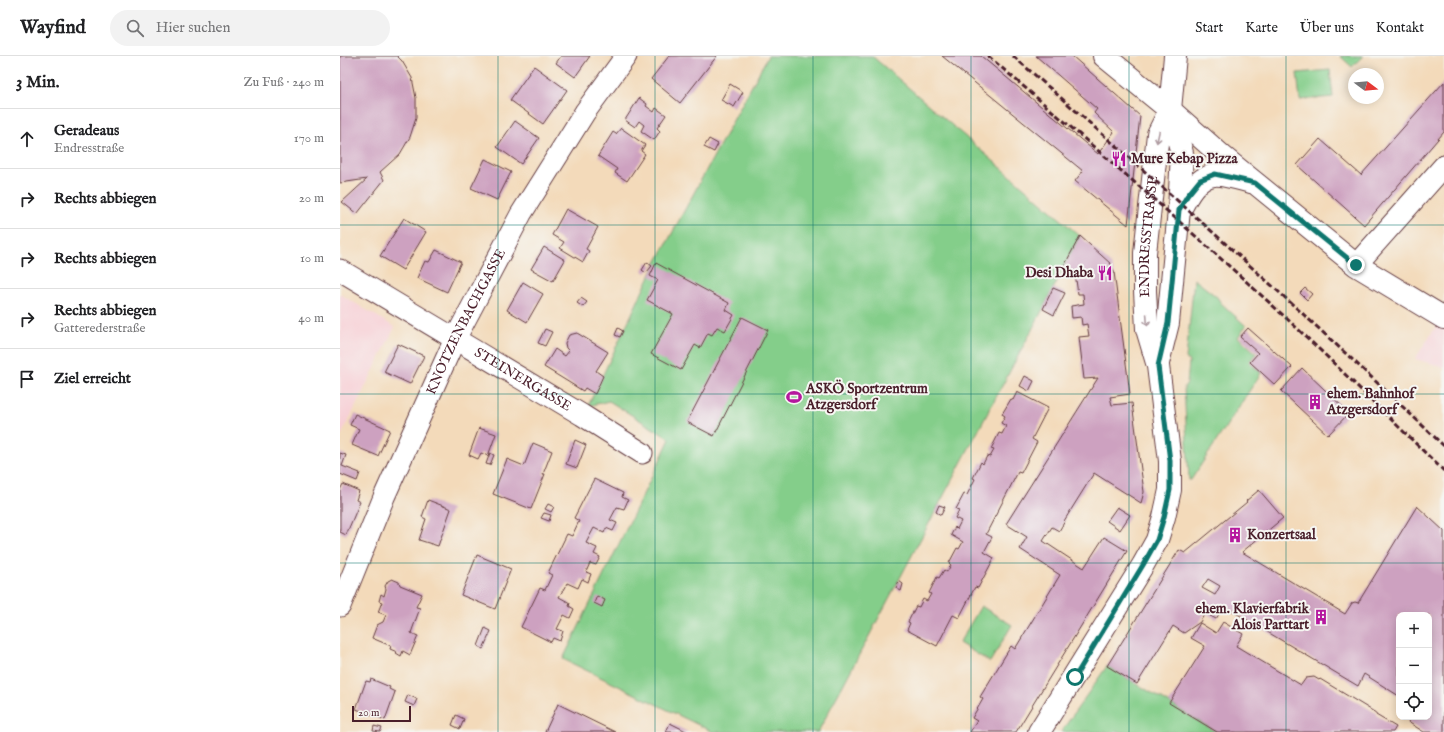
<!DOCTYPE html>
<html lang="de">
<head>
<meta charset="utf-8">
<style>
	:root { --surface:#fff; --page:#f2f2f2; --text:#202124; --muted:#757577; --line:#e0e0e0 }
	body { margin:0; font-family:"IM FELL English",serif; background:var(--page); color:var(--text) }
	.controls { position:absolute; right:12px; bottom:12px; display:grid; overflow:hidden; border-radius:8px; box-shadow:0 2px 10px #0003 }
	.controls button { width:36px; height:36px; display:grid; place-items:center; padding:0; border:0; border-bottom:1px solid var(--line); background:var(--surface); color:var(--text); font:20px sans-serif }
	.compass { position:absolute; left:1008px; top:12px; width:36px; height:36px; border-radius:50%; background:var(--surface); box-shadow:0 2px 10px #0003; rotate:106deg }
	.scale { position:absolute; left:12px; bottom:10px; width:59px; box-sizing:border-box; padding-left:4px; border:2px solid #4a1f2b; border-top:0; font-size:11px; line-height:14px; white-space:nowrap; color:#4a1f2b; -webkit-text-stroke:3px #f6f6f2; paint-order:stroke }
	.stop { position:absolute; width:12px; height:12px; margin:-9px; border:3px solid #0f766e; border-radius:50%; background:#fff }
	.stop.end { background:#0f766e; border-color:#fff; box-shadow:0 1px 4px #0008 }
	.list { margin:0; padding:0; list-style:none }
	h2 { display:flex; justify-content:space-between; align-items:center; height:52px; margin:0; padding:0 16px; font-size:17px }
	h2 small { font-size:13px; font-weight:400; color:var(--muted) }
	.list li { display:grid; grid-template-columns:26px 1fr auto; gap:12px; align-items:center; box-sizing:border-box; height:60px; padding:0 16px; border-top:1px solid var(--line) }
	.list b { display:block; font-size:15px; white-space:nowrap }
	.list p { margin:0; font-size:13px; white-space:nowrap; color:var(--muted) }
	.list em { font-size:13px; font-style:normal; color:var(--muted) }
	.icon { flex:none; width:22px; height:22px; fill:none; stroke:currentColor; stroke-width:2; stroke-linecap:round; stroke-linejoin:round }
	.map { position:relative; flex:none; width:1104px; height:676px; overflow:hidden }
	header { display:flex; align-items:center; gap:24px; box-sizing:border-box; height:56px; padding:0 20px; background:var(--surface); border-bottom:1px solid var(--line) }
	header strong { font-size:19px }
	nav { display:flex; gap:22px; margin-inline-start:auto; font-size:14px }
	.search { width:280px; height:36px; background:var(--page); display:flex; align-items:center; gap:10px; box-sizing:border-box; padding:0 14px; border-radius:22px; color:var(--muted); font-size:15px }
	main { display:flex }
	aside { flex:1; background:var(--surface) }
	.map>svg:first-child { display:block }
	.built { fill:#f7cfd5 }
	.green { fill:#84ce8a; stroke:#67765a }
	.building { fill:#cda1c0; fill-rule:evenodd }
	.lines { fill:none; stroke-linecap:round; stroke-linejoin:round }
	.minor-casing { stroke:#633b40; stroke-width:23 }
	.tertiary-casing { stroke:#633b40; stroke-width:24 }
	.minor { stroke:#fff; stroke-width:21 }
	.tertiary { stroke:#fff; stroke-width:22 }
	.rail { stroke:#4a1f2b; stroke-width:3; stroke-dasharray:6 3; stroke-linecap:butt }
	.oneway { stroke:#ae9aa0 }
	.route { stroke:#0f766e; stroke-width:5 }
	.grid { fill:none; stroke:#0f766e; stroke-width:1; stroke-opacity:0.55 }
	.labels { text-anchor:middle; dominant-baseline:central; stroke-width:4; stroke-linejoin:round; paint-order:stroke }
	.poi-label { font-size:14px; font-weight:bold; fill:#4a1f2b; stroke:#f6f6f2; text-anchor:start }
	.street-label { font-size:14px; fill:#4a1f2b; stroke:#f6f6f2 }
</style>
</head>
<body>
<header>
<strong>Wayfind</strong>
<div class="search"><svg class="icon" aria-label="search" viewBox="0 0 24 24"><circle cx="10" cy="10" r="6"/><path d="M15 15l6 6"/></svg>Hier suchen</div>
<nav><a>Start</a><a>Karte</a><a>Über uns</a><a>Kontakt</a></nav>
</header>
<main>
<aside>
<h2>3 Min.<small>Zu Fuß · 240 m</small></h2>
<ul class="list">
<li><svg class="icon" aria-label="ahead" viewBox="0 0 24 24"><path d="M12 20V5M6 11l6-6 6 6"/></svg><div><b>Geradeaus</b><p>Endresstraße</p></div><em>170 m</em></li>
<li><svg class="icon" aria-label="right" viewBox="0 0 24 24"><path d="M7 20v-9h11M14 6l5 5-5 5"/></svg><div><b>Rechts abbiegen</b></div><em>20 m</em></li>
<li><svg class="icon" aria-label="right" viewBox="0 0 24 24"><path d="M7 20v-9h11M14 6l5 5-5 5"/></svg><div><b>Rechts abbiegen</b></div><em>10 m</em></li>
<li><svg class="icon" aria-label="right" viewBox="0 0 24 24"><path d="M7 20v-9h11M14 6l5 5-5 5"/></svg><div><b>Rechts abbiegen</b><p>Gatterederstraße</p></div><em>40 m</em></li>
<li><svg class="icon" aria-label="arrive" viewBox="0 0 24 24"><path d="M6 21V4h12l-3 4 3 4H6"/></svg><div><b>Ziel erreicht</b></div></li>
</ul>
</aside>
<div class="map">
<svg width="1104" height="676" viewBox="0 0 1104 676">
	<rect width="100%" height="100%" fill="#f6f6f2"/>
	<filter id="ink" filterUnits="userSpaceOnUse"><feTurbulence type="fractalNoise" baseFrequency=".025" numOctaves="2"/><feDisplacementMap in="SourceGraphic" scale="8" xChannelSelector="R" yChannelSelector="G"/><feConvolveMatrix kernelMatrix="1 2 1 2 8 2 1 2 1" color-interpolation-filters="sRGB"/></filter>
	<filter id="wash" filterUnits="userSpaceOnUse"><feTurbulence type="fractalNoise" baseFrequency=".012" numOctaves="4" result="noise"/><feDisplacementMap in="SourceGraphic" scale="16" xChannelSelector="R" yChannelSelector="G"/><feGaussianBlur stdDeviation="0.9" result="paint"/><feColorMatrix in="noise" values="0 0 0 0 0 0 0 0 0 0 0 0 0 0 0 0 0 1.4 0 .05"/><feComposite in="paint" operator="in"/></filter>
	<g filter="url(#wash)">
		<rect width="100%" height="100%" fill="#f3daba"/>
		<path class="built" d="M0,238L55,271L0,382Z
			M1104,258V311L1075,303Z"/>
		<path class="green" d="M428,0H532L740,180L703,253L478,676H373L223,603L330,383L269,345L248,350L316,207Z
			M1000,0H1023L1012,11Z
			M990,14L993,41L960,44L957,17Z
			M854,223L877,241L881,247L906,270L898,281L916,297L909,306L921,317L851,424H849L844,331L847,327L849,306L846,302Z
			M641,550L672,569L650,606L619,587Z
			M767,610L877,676H721Z"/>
		<g id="blocks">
			<path class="building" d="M0,0H57L62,5L72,22L76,42V62L70,81L60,98L40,116L44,124L17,158L2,146L27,123L0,127Z
				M221,0H250L235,21L216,7Z
				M329,0H377L340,47L311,23Z
				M602,0H641L758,98L774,76L754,57L757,53L696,0H732L800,60L788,169L735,125L743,115Z
				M194,10L227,34L203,68L170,44Z
				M1104,26V76L1024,169L957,109L980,83L1021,119Z
				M390,28L403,36L394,51L381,44Z
				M299,42L307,48L306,50L314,56L316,52L326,59L317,72L320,75L314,84L301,75L304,69L299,65L295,71L285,64Z
				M175,65L199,82L181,108L157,91Z
				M281,72L305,89L301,95L305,98L287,125L275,117L277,113L258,100L273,76L276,78Z
				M369,83L378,88L374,96L364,91Z
				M145,103L171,116L157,144L131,132Z
				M226,153L258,171L246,193L249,195L243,206L220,192L224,186L212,179Z
				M64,162L86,176L63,214L40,200Z
				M740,180L771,208L774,216L790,338L770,341L772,349L792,347L804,436L801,447L754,417L724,465H725L719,475L712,471L703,485L744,512L764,481L787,495L676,676H630L637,665L632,662L643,643L640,641L671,590L675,593L720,519L680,493L687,481L666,468L758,322L744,323L739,281L749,280L747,268L742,269L741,261L732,262L731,250L744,248L743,238H738L736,224L723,212Z
				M204,191L225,204L213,225L191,213Z
				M96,194L121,206L107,236L77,222L85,205L89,206Z
				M307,206L312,210L306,217L302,214Z
				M316,207L389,247L386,254L394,259L385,275L377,271L372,279L368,277L360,292L355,289L341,314L311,298L333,258L307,244L318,224L310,220Z
				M183,226L203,238L187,266L167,254Z
				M713,232L725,237L714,259L703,253Z
				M965,232L972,238L967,244L960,237Z
				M241,242L247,246L243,251L237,247Z
				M402,261L428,274L374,380L347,366Z
				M278,272L283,275L280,281L275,279Z
				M908,272L952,311L935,329L910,306L918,297L900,281Z
				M205,273L212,276L205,290L198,287Z
				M237,277L268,296L256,315L263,320L255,338L245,332L243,335L204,311L215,293L225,300L229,295L226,292L225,287L229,279Z
				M58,288L84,300L70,328L44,316Z
				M962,312L1009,357L988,379L941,335Z
				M685,320L694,325L689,335L680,330Z
				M677,336L708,352L692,383L697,386L681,417L678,416L646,478L652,481L644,496L654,502L638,532L635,531L619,562L613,559L597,590L567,574L570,567L568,566L576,550L579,551L583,543L587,545L591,538L589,537L597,521L599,522L604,514L607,516L611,509L609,507L617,492L619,493L623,486L611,479L615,471L617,473L621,465L615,462L619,454L616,453L624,438L627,439L635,423L633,422L641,406L643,408L647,400L650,401L654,394L651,393L659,377L662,378L666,370L661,367L665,360L662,358L671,343L673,344Z
				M15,358L50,374L38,400L12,389L19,373L10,369Z
				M139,372L156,378L148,400L141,397L138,403L129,399Z
				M235,384L246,389L237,412L226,408Z
				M193,387L212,395L203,418H205L191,453L153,438L167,403L184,410Z
				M0,397L6,399L2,410L20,417L17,425L0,418Z
				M150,397L154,399L150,409L146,408Z
				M254,423L283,437L282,441L288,444L284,453L277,451L270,464L277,467L273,475L266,472L264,477L254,472L246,487L257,492L254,498L260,501L256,509L250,507L246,516L251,518L248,526L242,523L238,532L227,527L219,541L230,547L229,550L234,553L230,562L224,559L217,573L223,575L220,585L213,582L211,586L181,571L200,532L205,534L212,519L208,517L227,478L232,480L239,465L234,462Z
				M3,428L19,435L16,444L20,446L6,479L0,476V434Z
				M919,434L943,462L902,496L1005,558L1012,547L1015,546L1018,547L1077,450L1104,475V676H1084L1068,666L1071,661H1089V559H1059V640L1024,618L1018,630L884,550L876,563L865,557L860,566L844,577L833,570L797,628L767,610L839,494L845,497L907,446L906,445ZM868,523L880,530L875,539L862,532Z
				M88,444L111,453L98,490L79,484L86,463L82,461Z
				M208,448L214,451L211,456L205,453Z
				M599,449L605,451L601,459L596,456Z
				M777,451L790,459L780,474L767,465Z
				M204,457L211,459L209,465L201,462Z
				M137,499L171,513L155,553L121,539Z
				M52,523L59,526L60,529L82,538L76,551L80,552L71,577L78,580L70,599L63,595L61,600L56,597L57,596L50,593L51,590L32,582L37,569L43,566L46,559L38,556L42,546L39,545L41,538L44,540L46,533L45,530L48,525Z
				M559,525L563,528L561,535L556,532Z
				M257,540L265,544L262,551L254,547Z
				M883,566L903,578L896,590L961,629L966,622L974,621L979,624L980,623L1036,657V659L1056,671L1053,676H877L829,647L865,590L851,582L860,567L876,577Z
				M145,572L151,575L143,593L138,590Z
				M31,623L50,631L49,633L55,636L45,664L16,653L26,625L30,626Z
				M68,639L77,643L74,650L65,646Z
				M218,648L275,676H205Z
				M116,659L124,663L120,673L112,669Z
				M330,667L348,676H326Z
				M34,670L42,672L40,676L33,675Z"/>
		</g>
	</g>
	<g filter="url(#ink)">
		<use href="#blocks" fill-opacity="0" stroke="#633b40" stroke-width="1"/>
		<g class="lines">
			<defs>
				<g id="minor">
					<path d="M1016,209L1104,110"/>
					<path id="s1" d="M0,214L242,359L302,397"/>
					<path id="s2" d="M0,550L44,441L115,283L181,158L245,56L286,0"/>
				</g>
				<g id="tertiary">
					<path d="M764,0L830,54L882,100L1016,209L1104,262"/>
					<path d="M840,154C847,140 856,122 874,119C881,118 903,124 911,126"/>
					<path d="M818,307L828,267L839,154L842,97L830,54L835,0"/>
					<path id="s3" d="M699,676L803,509L817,484L824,461L830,434V405L818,310L807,273L805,235V197L818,78L830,54"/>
				</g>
			</defs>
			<use href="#minor" class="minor-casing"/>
			<use href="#tertiary" class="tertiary-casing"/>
			<use href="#minor" class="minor"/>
			<use href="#tertiary" class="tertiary"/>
			<path class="rail" d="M648,0C744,82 839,164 932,249C991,303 1047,360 1104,415
				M673,0C819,127 964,256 1104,390"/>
		</g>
		<defs><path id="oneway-shaft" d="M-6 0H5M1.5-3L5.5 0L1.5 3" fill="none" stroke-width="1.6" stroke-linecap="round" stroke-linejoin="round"/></defs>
		<g class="oneway">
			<use href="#oneway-shaft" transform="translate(818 81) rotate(102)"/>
			<use href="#oneway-shaft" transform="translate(807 264) rotate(86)"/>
		</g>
	</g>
	<g class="lines" filter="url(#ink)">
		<path class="route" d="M735,621L803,509L817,484L824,461L830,434V405L818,310L828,267L839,154L847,140L860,124L875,118L915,127L1016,209"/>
	</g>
	<path class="grid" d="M158,0V676M315,0V676M473,0V676M631,0V676M789,0V676M946,0V676M0,169H1104M0,338H1104M0,507H1104"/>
	<defs>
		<symbol id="restaurant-bare" viewBox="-9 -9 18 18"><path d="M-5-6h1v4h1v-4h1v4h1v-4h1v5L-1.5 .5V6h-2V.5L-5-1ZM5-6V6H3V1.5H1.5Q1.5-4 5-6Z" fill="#b5179e" stroke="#f6f6f2" stroke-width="2.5" paint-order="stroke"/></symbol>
		<symbol id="stadium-bare" viewBox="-9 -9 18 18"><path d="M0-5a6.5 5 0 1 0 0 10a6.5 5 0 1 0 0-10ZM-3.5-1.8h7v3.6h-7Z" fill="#b5179e" stroke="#f6f6f2" stroke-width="2.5" paint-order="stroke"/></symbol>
		<symbol id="building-bare" viewBox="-9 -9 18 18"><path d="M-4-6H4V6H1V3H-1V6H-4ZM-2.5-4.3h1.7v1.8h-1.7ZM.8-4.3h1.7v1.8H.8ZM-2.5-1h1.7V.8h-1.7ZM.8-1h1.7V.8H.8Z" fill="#b5179e" stroke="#f6f6f2" stroke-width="2.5" paint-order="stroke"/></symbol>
	</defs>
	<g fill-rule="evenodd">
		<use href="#restaurant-bare" x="768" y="92" width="22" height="22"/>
		<use href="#restaurant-bare" x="754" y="206" width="22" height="22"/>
		<use href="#stadium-bare" x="443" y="330" width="22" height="22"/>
		<use href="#building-bare" x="964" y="335" width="22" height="22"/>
		<use href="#building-bare" x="884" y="468" width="22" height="22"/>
		<use href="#building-bare" x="970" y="550" width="22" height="22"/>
	</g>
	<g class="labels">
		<g class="poi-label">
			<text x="791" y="103">Mure Kebap Pizza</text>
			<text x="753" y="217" text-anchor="end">Desi Dhaba</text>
			<text x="466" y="333">ASKÖ Sportzentrum<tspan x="466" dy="16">Atzgersdorf</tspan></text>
			<text x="987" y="338">ehem. Bahnhof<tspan x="987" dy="16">Atzgersdorf</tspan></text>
			<text x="907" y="479">Konzertsaal</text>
			<text x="969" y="553" text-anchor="end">ehem. Klavierfabrik<tspan x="969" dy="16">Alois Parttart</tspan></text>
		</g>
		<g class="street-label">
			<text stroke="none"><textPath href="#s3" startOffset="533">ENDRESSTRASSE</textPath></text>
			<text stroke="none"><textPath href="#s2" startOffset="311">KNOTZENBACHGASSE</textPath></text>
			<text stroke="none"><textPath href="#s1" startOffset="213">STEINERGASSE</textPath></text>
		</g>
	</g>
</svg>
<div class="controls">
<button>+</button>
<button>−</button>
<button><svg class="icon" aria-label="locate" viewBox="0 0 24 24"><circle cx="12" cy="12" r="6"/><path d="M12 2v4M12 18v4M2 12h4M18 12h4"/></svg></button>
</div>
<svg class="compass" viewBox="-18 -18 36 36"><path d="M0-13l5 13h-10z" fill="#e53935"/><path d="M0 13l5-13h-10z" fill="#757577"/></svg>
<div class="scale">20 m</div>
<div class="stop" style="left:735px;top:621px"></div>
<div class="stop end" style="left:1016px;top:209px"></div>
</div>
</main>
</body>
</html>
